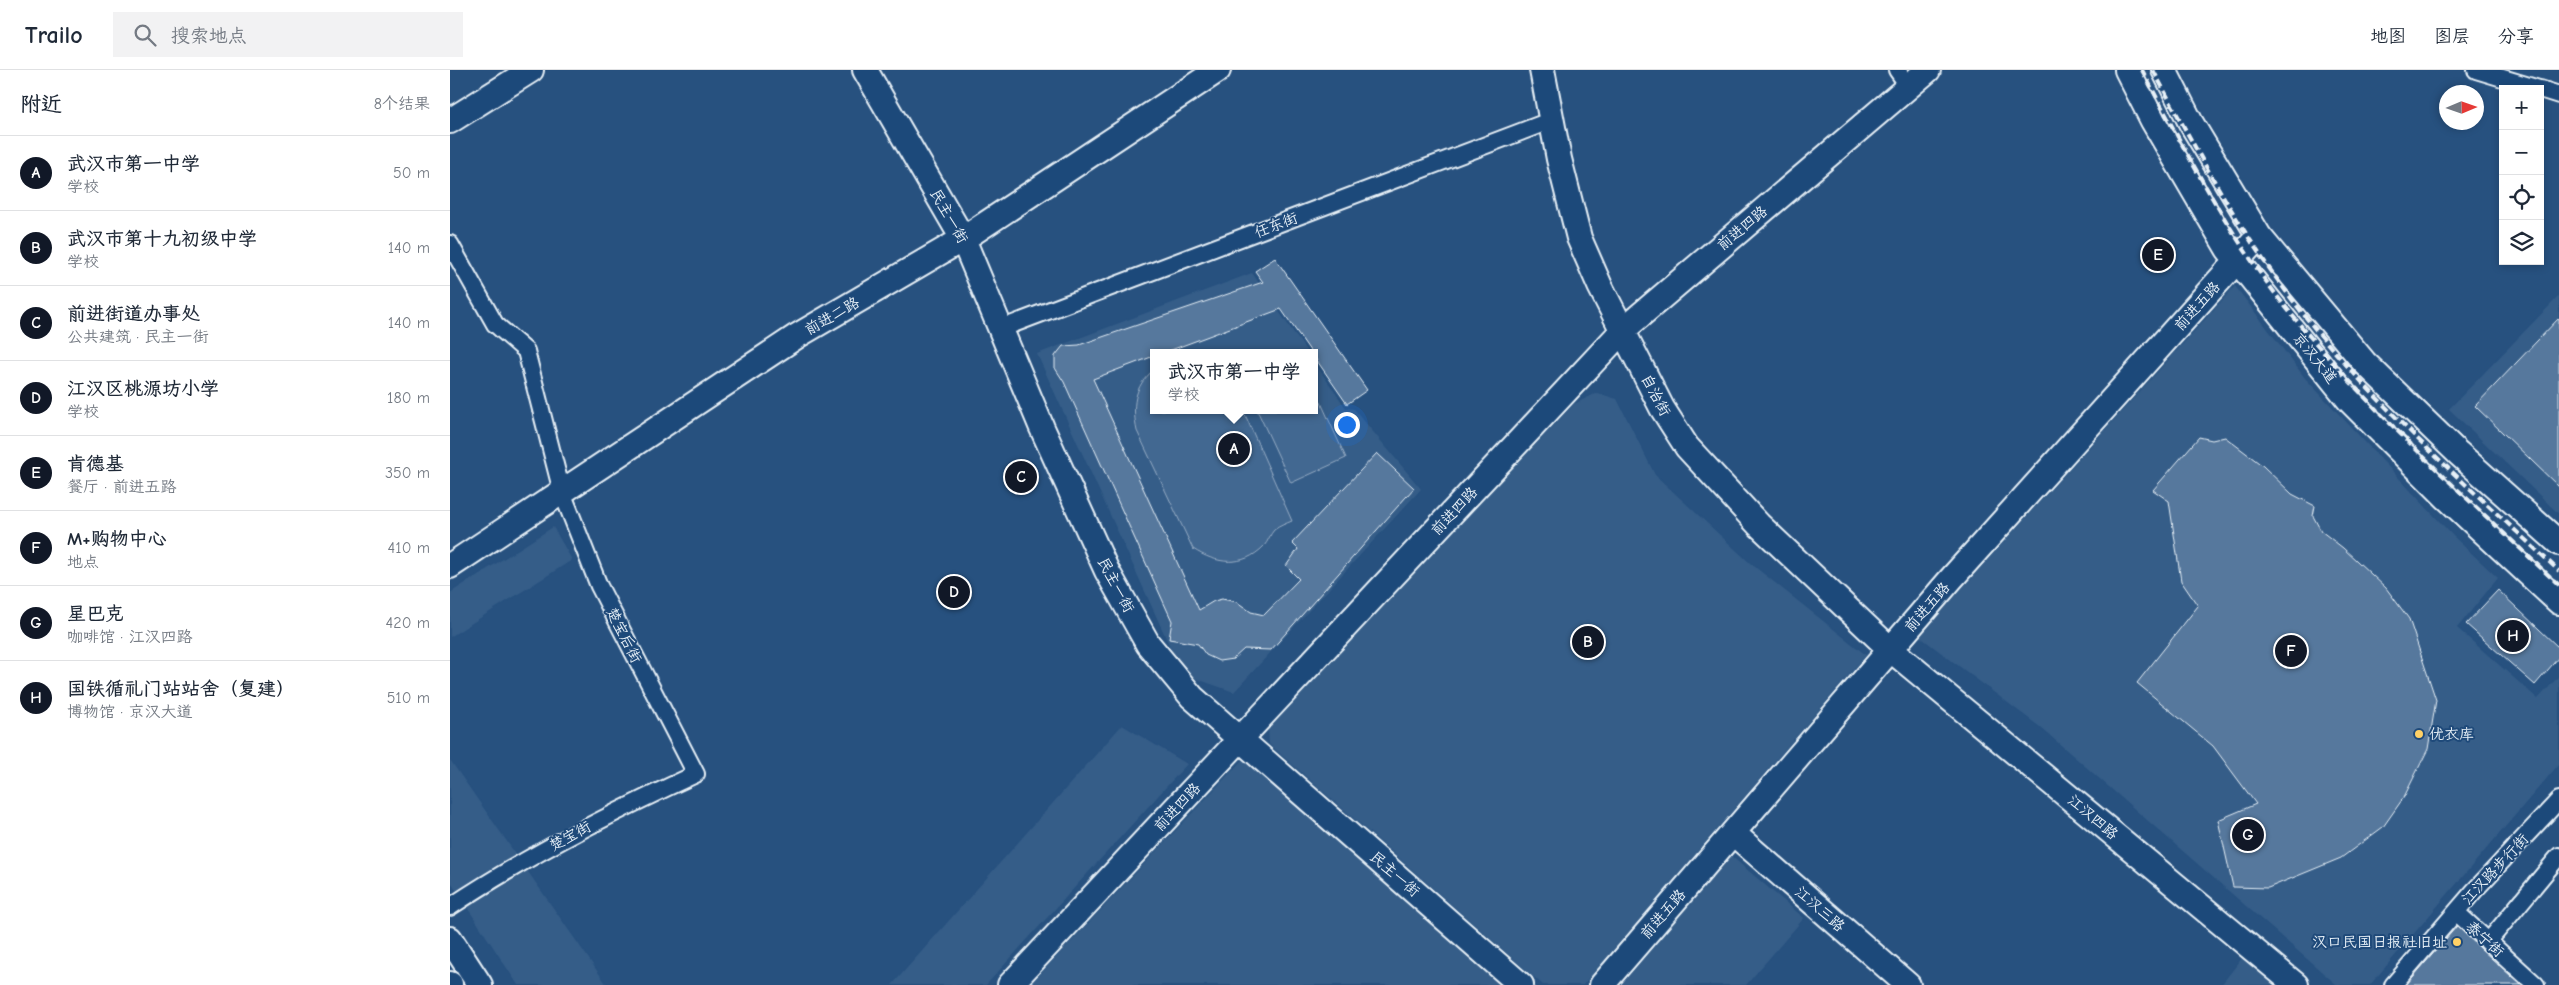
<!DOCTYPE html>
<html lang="zh">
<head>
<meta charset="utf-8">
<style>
	:root { --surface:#fff; --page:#f2f2f3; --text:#1f2937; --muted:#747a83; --line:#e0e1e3; --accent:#111827 }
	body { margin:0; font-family:"Comic Neue","LXGW WenKai TC",sans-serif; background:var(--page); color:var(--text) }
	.controls { position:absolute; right:15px; top:15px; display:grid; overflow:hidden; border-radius:0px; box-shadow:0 2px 8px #0003 }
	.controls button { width:45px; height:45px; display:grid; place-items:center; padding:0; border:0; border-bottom:1px solid var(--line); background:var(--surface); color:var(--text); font:25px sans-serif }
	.compass { position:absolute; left:1989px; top:15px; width:45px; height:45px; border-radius:50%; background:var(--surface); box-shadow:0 2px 8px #0003; rotate:88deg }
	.you { position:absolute; left:896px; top:354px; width:18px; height:18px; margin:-12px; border:4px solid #fff; border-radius:50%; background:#1a73e8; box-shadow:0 0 0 8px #1a73e833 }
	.badge { display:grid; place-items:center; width:32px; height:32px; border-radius:50%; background:var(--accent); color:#fff; font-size:16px; font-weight:700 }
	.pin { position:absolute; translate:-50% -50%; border:2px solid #fff; box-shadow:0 1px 5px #0006 }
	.popup { position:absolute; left:700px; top:279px; width:168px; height:65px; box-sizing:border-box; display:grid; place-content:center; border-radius:0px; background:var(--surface); filter:drop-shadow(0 1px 4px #0005); font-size:16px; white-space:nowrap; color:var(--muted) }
	.popup b { font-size:19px; color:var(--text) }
	.popup::after { content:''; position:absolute; left:50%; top:100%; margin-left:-10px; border:10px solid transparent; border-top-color:var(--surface) }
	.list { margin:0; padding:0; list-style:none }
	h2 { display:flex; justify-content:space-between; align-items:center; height:65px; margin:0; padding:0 20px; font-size:21px }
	h2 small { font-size:16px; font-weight:400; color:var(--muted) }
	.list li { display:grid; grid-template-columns:32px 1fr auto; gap:15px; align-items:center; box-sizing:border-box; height:75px; padding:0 20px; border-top:1px solid var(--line) }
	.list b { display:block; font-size:19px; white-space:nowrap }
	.list p { margin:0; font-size:16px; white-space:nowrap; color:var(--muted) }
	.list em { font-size:16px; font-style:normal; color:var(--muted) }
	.icon { flex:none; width:28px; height:28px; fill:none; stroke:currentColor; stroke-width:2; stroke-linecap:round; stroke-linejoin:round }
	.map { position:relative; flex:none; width:2109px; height:915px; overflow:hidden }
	header { display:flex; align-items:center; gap:30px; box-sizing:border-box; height:70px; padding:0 25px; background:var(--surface); border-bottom:1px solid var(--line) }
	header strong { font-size:24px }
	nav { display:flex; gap:28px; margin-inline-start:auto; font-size:18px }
	.search { width:350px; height:45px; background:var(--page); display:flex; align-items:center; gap:12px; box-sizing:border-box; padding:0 18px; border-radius:0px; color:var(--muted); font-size:19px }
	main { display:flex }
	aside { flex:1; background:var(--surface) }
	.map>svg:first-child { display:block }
	.built { fill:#355d88 }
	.green { fill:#436891; stroke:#96acc4 }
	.building { fill:#57789d; stroke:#e8f1f8 }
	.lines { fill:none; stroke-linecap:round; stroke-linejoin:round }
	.street-casing { stroke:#e8f1f8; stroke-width:20 }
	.secondary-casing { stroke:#e8f1f8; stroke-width:28 }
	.street { stroke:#1f4a7a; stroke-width:16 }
	.secondary { stroke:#1f4a7a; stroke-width:24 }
	.rail { stroke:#e8f1f8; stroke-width:4; stroke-dasharray:8 4; stroke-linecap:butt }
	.poi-dot { fill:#ffd166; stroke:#1f4a7a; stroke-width:2 }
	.labels { text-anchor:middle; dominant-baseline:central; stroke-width:4; stroke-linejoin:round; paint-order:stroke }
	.street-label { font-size:15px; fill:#e8f1f8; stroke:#1f4a7a }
	.poi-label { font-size:15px; fill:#e8f1f8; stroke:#1f4a7a; text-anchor:start }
</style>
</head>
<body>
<header>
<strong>Trailo</strong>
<div class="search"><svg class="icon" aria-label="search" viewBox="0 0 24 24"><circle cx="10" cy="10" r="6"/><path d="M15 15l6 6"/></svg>搜索地点</div>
<nav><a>地图</a><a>图层</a><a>分享</a></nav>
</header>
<main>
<aside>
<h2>附近<small>8个结果</small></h2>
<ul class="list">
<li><span class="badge">A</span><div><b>武汉市第一中学</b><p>学校</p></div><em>50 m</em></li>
<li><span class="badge">B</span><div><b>武汉市第十九初级中学</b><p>学校</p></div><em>140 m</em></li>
<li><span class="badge">C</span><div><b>前进街道办事处</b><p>公共建筑 · 民主一街</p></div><em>140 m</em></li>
<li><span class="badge">D</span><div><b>江汉区桃源坊小学</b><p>学校</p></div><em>180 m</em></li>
<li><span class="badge">E</span><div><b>肯德基</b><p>餐厅 · 前进五路</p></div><em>350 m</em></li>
<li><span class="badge">F</span><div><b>M+购物中心</b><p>地点</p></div><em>410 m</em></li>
<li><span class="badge">G</span><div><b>星巴克</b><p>咖啡馆 · 江汉四路</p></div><em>420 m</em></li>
<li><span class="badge">H</span><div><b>国铁循礼门站站舍（复建）</b><p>博物馆 · 京汉大道</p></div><em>510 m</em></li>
</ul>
</aside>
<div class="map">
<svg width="2109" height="915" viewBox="0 0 2109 915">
	<rect width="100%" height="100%" fill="#27517f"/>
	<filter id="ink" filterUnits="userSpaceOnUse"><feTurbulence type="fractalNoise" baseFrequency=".02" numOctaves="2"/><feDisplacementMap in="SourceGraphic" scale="10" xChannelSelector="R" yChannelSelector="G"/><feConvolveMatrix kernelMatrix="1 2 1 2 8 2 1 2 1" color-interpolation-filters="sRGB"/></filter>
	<g filter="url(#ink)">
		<path class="built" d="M802,203L858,283H704V340H864V292L896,338L904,339L971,419L784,622L744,608L727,592L587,284Z
			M1785,216L1855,308L2004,467L2048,508L2007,558L2088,629L2109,606V694L1920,915H1887L1590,657L1469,566Z
			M2109,226V444L1999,339Z
			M1147,323L1167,329L1205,405L1300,493L1416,585L1133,915H1093L819,674L818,657L1124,334Z
			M103,457L122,490L0,567V523Z
			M672,655L737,694L536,915H442Z
			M794,688L1052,915H580Z
			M0,690L157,915H68L0,811Z
			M1281,786L1354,848L1296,915H1171Z
			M1793,887L1827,915H1771Z"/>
		<path class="green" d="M704,300V340H793L842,451C837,453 829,456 824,460C820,464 818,472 814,476C793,498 766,494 743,479L687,361C682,338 683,316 704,300Z
			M864,317L896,388L841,413L807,340H864Z"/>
		<path class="building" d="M825,188L917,320L897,334L831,239L713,283H704V286L643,309L749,540L764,531L772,529L787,532L801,542L814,545L849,509L836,496L848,479L842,473L927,383L964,418L821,580L794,579L783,589L769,591L756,585L748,574L719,569L722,551L614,312L605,298V286L613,276L629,275L813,212L805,201Z
			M2109,248V417L2025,336Z
			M1749,367L1762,370L1775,367L1813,396L1842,424L1865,436L1863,446L1871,461L1893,478L1936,518L1959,549L1986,630L1978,679L1954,727L1933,757L1891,788L1818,818L1783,817L1768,750L1806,734L1763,676L1687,613L1748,536L1731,511L1719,431L1703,420Z
			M2048,520L2109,578V587L2085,615L2016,554Z
			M2007,856L2031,879L2071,915H1956Z"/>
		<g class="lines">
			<defs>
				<path id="street" d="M1447,0L1459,17
					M2026,0L2089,19
					M2090,19L2109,25
					M0,174L45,254L76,281L112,422L149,516L246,704C161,743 78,785 0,837
					M550,259L1102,50
					M2006,842L2086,915
					M2038,872L2109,786
					M1943,915L2024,821L2109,730"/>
				<path id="secondary" d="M415,0L513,169L592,358L657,501L698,574L742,627L1071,915
					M1092,0L1109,89L1129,168L1150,216L1212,338L1237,377L1309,455L1440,579L1846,915
					M1677,0L1703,51L1778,179L1899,330L1997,428L2109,532
					M1714,0L1741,53L1809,166L1914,292L2008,383L2109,473
					M0,51L81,0
					M0,496L347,266L513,169L768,0
					M1283,763L1458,915
					M0,869L30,915
					M0,914V915
					M560,915L1173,260L1478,0
					M1152,915L1501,509L1809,166"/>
			</defs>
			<use href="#street" class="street-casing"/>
			<use href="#secondary" class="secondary-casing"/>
			<use href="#street" class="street"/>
			<use href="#secondary" class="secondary"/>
			<path class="rail" d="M1692,0C1735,80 1778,164 1834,235C1916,338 2014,425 2109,515
				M1703,0C1744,75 1784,152 1835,220C1913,326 2014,412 2109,501"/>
		</g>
	</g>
	<g class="poi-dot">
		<circle cx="1969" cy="664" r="5"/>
		<circle cx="2007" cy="872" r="5"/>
	</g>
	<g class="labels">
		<g class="street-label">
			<text transform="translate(499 146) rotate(60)">民主一街</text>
			<text transform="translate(826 155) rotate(-21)">任东街</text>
			<text transform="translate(1292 158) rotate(-40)">前进四路</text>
			<text transform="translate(1747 236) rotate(-48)">前进五路</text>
			<text transform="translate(382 246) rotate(-30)">前进二路</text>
			<text transform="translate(1865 288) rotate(51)">京汉大道</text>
			<text transform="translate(1206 325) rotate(62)">自治街</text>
			<text transform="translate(1004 441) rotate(-47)">前进四路</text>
			<text transform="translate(666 515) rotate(62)">民主一街</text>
			<text transform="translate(1477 537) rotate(-49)">前进五路</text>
			<text transform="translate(174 565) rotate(63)">楚宝后街</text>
			<text transform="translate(727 737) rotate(-47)">前进四路</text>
			<text transform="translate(1643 747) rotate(40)">江汉四路</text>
			<text transform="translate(120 766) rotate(-29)">楚宝街</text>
			<text transform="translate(2045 799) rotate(-47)">江汉路步行街</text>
			<text transform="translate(945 804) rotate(41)">民主一街</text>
			<text transform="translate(1370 839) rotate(41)">江汉三路</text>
			<text transform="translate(1213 844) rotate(-49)">前进五路</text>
			<text transform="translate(2035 869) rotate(42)">泰宁街</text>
		</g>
		<g class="poi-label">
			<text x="1979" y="664">优衣库</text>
			<text x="1997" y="872" text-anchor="end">汉口民国日报社旧址</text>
		</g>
	</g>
</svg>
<div class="controls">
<button>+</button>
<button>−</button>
<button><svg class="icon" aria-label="locate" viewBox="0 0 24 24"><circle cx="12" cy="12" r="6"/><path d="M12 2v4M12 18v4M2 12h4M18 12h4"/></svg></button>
<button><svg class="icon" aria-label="layers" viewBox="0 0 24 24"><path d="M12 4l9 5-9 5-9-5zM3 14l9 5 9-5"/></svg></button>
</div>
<svg class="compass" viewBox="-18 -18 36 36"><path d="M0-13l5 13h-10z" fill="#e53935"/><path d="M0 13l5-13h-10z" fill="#747a83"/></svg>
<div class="you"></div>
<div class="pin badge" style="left:784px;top:379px">A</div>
<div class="popup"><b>武汉市第一中学</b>学校</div>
<div class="pin badge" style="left:1138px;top:572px">B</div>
<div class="pin badge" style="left:571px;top:407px">C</div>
<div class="pin badge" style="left:504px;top:522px">D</div>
<div class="pin badge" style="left:1708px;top:185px">E</div>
<div class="pin badge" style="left:1841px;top:581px">F</div>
<div class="pin badge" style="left:1798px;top:765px">G</div>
<div class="pin badge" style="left:2063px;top:566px">H</div>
</div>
</main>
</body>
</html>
